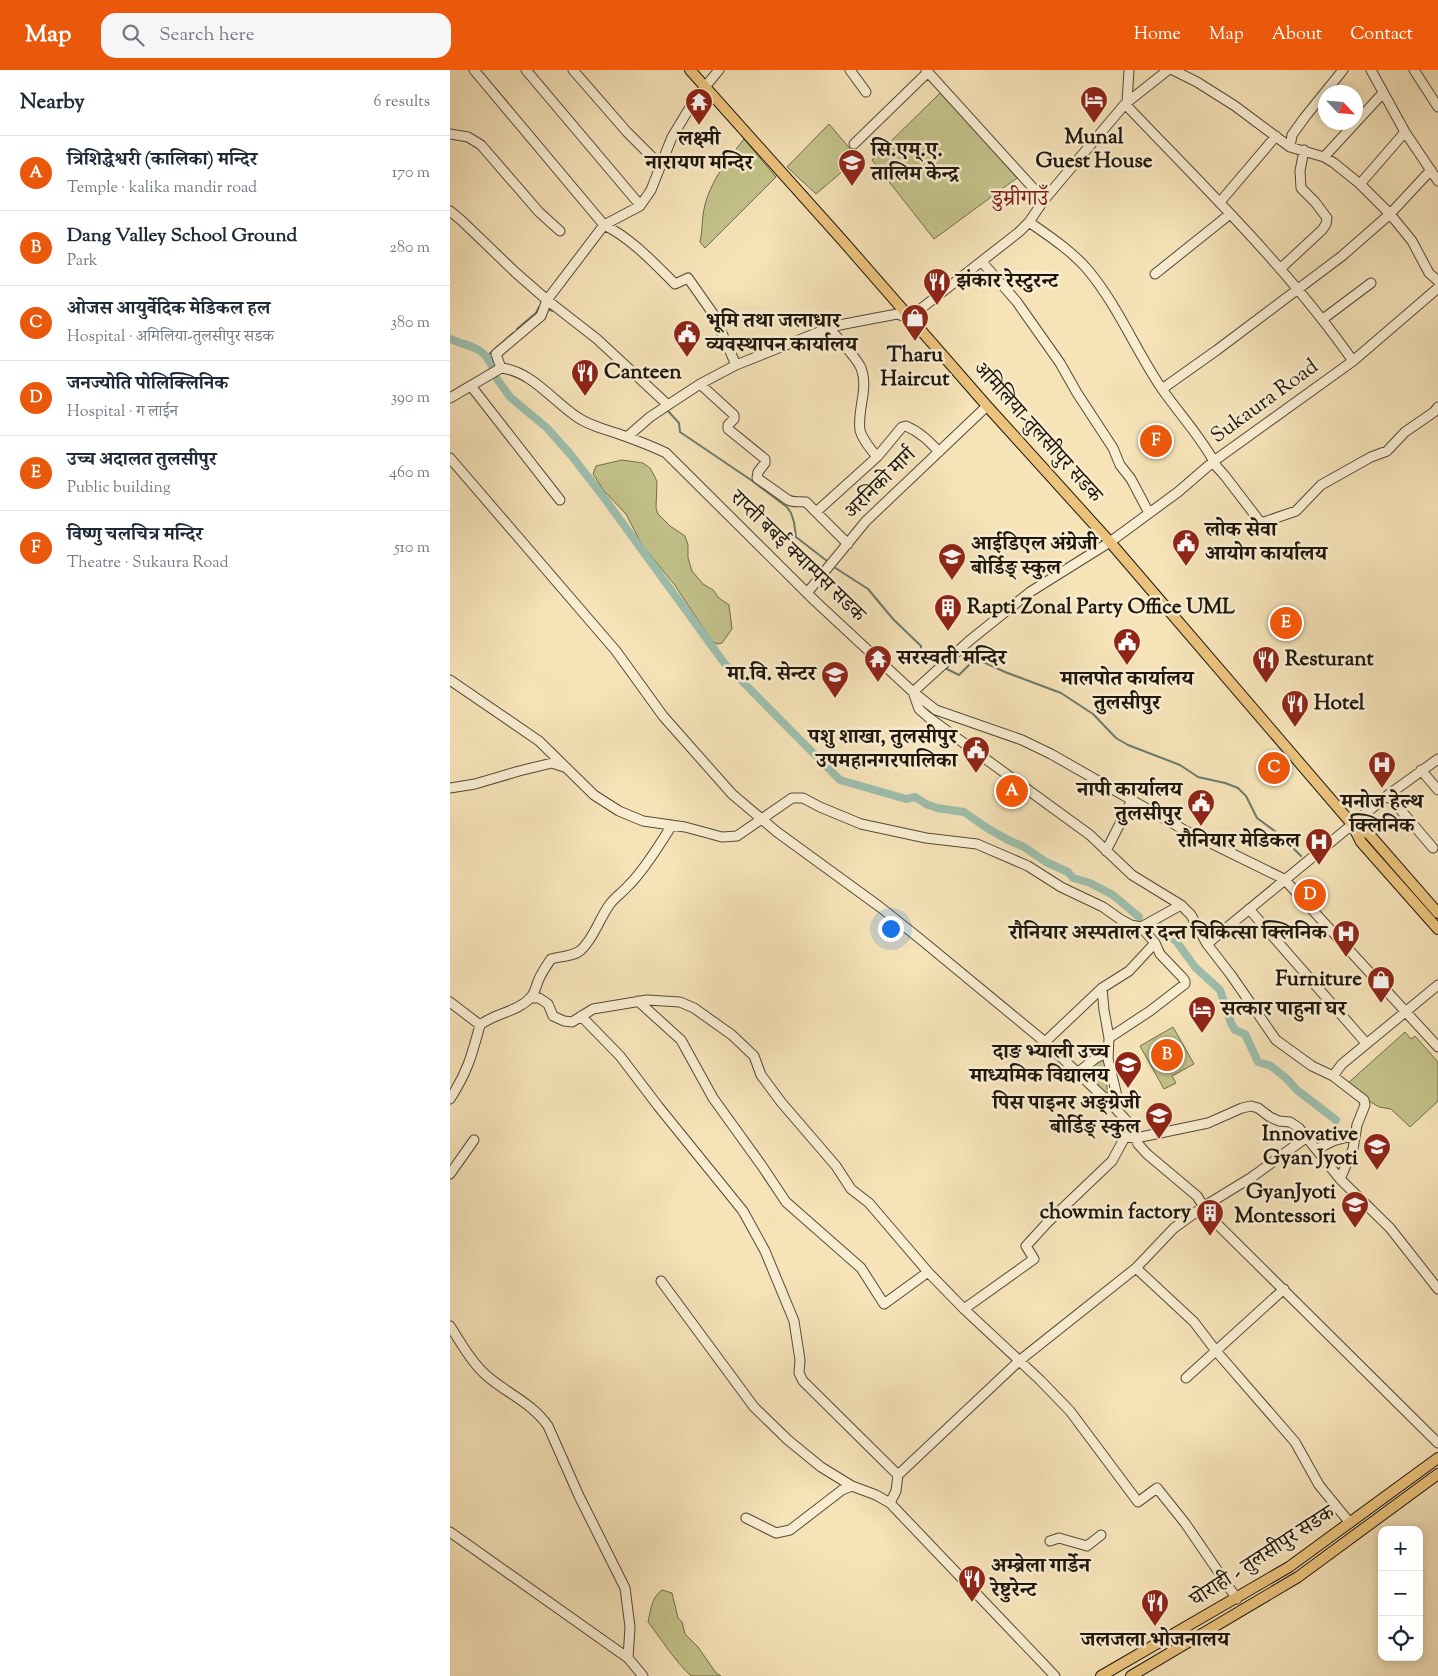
<!DOCTYPE html>
<html lang="en">
<head>
<meta charset="utf-8">
<style>
	:root { --surface:#fff; --page:#f6f6f7; --text:#1f2937; --muted:#747a83; --line:#e0e1e3; --accent:#ea580c }
	body { margin:0; font-family:"Sorts Mill Goudy","Noto Serif Devanagari",serif; background:var(--page); color:var(--text) }
	.controls { position:absolute; right:15px; bottom:15px; display:grid; overflow:hidden; border-radius:10px; box-shadow:0 2px 8px #0003 }
	.controls button { width:45px; height:45px; display:grid; place-items:center; padding:0; border:0; border-bottom:1px solid var(--line); background:var(--surface); color:var(--text); font:25px sans-serif }
	.compass { position:absolute; left:868px; top:15px; width:45px; height:45px; border-radius:50%; background:var(--surface); box-shadow:0 2px 8px #0003; rotate:116deg }
	.you { position:absolute; left:440px; top:858px; width:18px; height:18px; margin:-12px; border:4px solid #fff; border-radius:50%; background:#1a73e8; box-shadow:0 0 0 8px #1a73e833 }
	.badge { display:grid; place-items:center; width:32px; height:32px; border-radius:50%; background:var(--accent); color:#fff; font-size:16px; font-weight:700 }
	.pin { position:absolute; translate:-50% -50%; border:2px solid #fff; box-shadow:0 1px 5px #0006 }
	.list { margin:0; padding:0; list-style:none }
	h2 { display:flex; justify-content:space-between; align-items:center; height:65px; margin:0; padding:0 20px; font-size:21px }
	h2 small { font-size:16px; font-weight:400; color:var(--muted) }
	.list li { display:grid; grid-template-columns:32px 1fr auto; gap:15px; align-items:center; box-sizing:border-box; height:75px; padding:0 20px; border-top:1px solid var(--line) }
	.list b { display:block; font-size:19px; white-space:nowrap }
	.list p { margin:0; font-size:16px; white-space:nowrap; color:var(--muted) }
	.list em { font-size:16px; font-style:normal; color:var(--muted) }
	.icon { flex:none; width:28px; height:28px; fill:none; stroke:currentColor; stroke-width:2; stroke-linecap:round; stroke-linejoin:round }
	.map { position:relative; flex:none; width:988px; height:1606px; overflow:hidden }
	header { display:flex; align-items:center; gap:30px; box-sizing:border-box; height:70px; padding:0 25px; background:var(--accent); color:#fff }
	header strong { font-size:24px }
	nav { display:flex; gap:28px; margin-inline-start:auto; font-size:18px }
	.search { width:350px; height:45px; background:var(--page); display:flex; align-items:center; gap:12px; box-sizing:border-box; padding:0 18px; border-radius:15px; color:var(--muted); font-size:19px }
	main { display:flex }
	aside { flex:1; background:var(--surface) }
	.map>svg:first-child { display:block }
	.green { fill:#c3c28a; stroke:#706c4c }
	.lines { fill:none; stroke-linecap:round; stroke-linejoin:round }
	.stream { stroke:#6a7b6c; stroke-width:2 }
	.canal { stroke:#9dbeac; stroke-width:8 }
	.minor-casing { stroke:#534938; stroke-width:11 }
	.major-casing { stroke:#1d160d; stroke-width:12 }
	.minor { stroke:#f9edd1; stroke-width:9 }
	.major { stroke:#ebc27c; stroke-width:10 }
	.labels { text-anchor:middle; dominant-baseline:central; stroke-width:5; stroke-linejoin:round; paint-order:stroke }
	.poi-label { font-size:21px; font-weight:bold; fill:#1d160d; stroke:#f9edd1; text-anchor:start }
	.street-label { font-size:21px; fill:#1d160d; stroke:#f9edd1 }
	.neighbourhood-label { font-size:22px; fill:#7a1f14; stroke:#f9edd1 }
</style>
</head>
<body>
<header>
<strong>Map</strong>
<div class="search"><svg class="icon" aria-label="search" viewBox="0 0 24 24"><circle cx="10" cy="10" r="6"/><path d="M15 15l6 6"/></svg>Search here</div>
<nav><a>Home</a><a>Map</a><a>About</a><a>Contact</a></nav>
</header>
<main>
<aside>
<h2>Nearby<small>6 results</small></h2>
<ul class="list">
<li><span class="badge">A</span><div><b>त्रिशिद्धेश्वरी (कालिका) मन्दिर</b><p>Temple · kalika mandir road</p></div><em>170 m</em></li>
<li><span class="badge">B</span><div><b>Dang Valley School Ground</b><p>Park</p></div><em>280 m</em></li>
<li><span class="badge">C</span><div><b>ओजस आयुर्वेदिक मेडिकल हल</b><p>Hospital · अमिलिया-तुलसीपुर सडक</p></div><em>380 m</em></li>
<li><span class="badge">D</span><div><b>जनज्योति पोलिक्लिनिक</b><p>Hospital · ग लाईन</p></div><em>390 m</em></li>
<li><span class="badge">E</span><div><b>उच्च अदालत तुलसीपुर</b><p>Public building</p></div><em>460 m</em></li>
<li><span class="badge">F</span><div><b>विष्णु चलचित्र मन्दिर</b><p>Theatre · Sukaura Road</p></div><em>510 m</em></li>
</ul>
</aside>
<div class="map">
<svg width="988" height="1606" viewBox="0 0 988 1606">
	<rect width="100%" height="100%" fill="#f6e3b8"/>
	<filter id="stains"><feTurbulence type="fractalNoise" baseFrequency=".004" numOctaves="4"/><feColorMatrix values="0 0 0 0 .2 0 0 0 0 .09 0 0 0 0 .02 0 0 0 .5 -.17"/></filter>
	<radialGradient id="worn" r=".72"><stop offset=".6" stop-color="#630" stop-opacity="0"/><stop offset="1" stop-color="#630" stop-opacity=".3"/></radialGradient>
	<path class="green" d="M491,22L567,108L484,169L422,90Z
		M379,54L408,88L366,124L337,97Z
		M294,69L326,107L255,178L250,172C252,163 252,154 253,145C257,115 276,92 294,69Z
		M172,390L193,393L200,398L205,407L207,412L206,438L208,444L220,456L235,466L238,475V488L242,501L253,514L263,520L269,528L279,535L282,559L272,573L267,574L262,571L224,514L192,475L176,444L154,421L143,404L146,396Z
		M723,957L744,994L722,1006L726,1013L714,1019L690,976Z
		M955,962L961,969L965,966L988,992V1031L960,1057L941,1039L929,1037L914,1028L897,1014Z
		M654,986L658,1027L632,1002Z
		M212,1520L222,1523L228,1548L232,1552L235,1564L248,1577L266,1603L271,1606H241C224,1590 212,1570 198,1552C201,1540 201,1528 212,1520Z"/>
	<g class="lines">
		<path class="stream" d="M99,240L104,241
			M67,259L86,243L89,237
			M37,286L63,263
			M217,340L229,353L230,362L301,410L337,437L341,443L344,452L346,467L377,491
			M384,497L418,519L443,549L471,576V582L487,591
			M495,598L509,605L522,592L529,590L555,602L611,623L643,644L666,668L678,675L730,695L748,707L775,713L788,718L796,726L807,748L830,765L851,786"/>
		<path class="canal" d="M0,269C18,277 32,275 42,296
			M47,309L60,327L97,358L121,385L152,425L275,594L390,710L456,729L465,727L476,734L487,738L514,742L537,758L558,770L574,777L596,792L618,802L623,808L640,813L663,825L689,847
			M710,856L720,867L726,871L745,897L770,920L781,953L785,960L795,964L808,992L821,996L836,1008L847,1020L886,1050"/>
		<defs>
			<path id="minor" d="M24,0L154,155C181,168 204,193 225,214L238,208L264,245L286,295
				M76,0L190,135
				M123,0L177,62L211,96
				M400,0L416,22
				M476,0L594,130
				M723,0L747,12L785,36L840,77L874,87L884,93L910,114L940,144L962,171L979,203L988,211
				M921,0L955,62L988,111
				M964,0L988,37
				M677,32L679,0
				M675,34C754,117 837,197 903,291
				M0,64L18,67L31,75L89,142L110,161
				M404,74L478,2
				M840,77L842,65L855,47L893,0
				M874,87L933,23
				M910,114L955,62
				M770,132L826,66
				M0,141L11,150L65,202L97,230L147,269L218,335
				M579,152C599,166 622,181 638,200C668,236 686,281 712,319C730,345 753,369 767,397L775,406L811,453L846,441L871,415L921,387L937,381L955,362L984,342L988,337
				M532,192L567,232L610,293L627,323L663,378L670,395L681,409L699,443
				M830,199L872,160L876,154L877,148L865,132L851,118L850,101L854,80
				M705,204L780,144
				M873,249L921,213
				M379,258C387,267 407,288 411,298C419,319 407,339 410,360C412,370 421,379 427,387
				M51,298L46,284L91,246L97,230L154,155L190,136L201,120L222,67L245,29L269,0
				M250,314L284,345V349L278,355V359L315,389V393L308,402L307,408L338,430C344,433 349,431 356,432L398,474
				M21,316L110,430
				M712,319L767,280L892,186L940,144L981,100
				M0,328L51,298C81,301 103,331 127,347C138,355 153,359 166,363C183,369 200,375 216,383L365,531L463,622L486,640L572,670L601,684L736,761L834,809L988,977
				M177,367L200,347L218,335L250,314L286,295L384,256L447,244L459,248L569,162L579,152L594,130L675,34L718,0
				M0,388L166,581L213,646L282,724L327,762L430,837L469,868L595,972L664,1037L677,1051L688,1074L697,1084L747,1126L760,1147L988,1373
				M366,442L427,387L452,357L456,356C470,362 479,371 489,382
				M357,523L416,451L537,336
				M0,610L89,671L144,725L169,741L193,751L235,757L272,767L287,766L342,728H353L370,737L411,754L476,768L527,774L578,796L611,817L653,837L670,849L681,855L691,857L731,835
				M971,700L988,720
				M0,718L25,714L69,701L102,693L114,697
				M938,725L983,778
				M656,781L682,730
				M799,839L916,973
				M757,874L938,725L988,689
				M652,918L654,940L659,968L658,989L667,1026L664,1037
				M80,928H89L98,934L103,946L114,951L122,952L143,939L197,930L230,932L244,938L282,965L304,986L311,1005L331,1032L386,1096L401,1119L419,1133L478,1202L514,1239L590,1310L620,1341L688,1432L707,1418L735,1453L787,1529
				M188,931L231,970L263,1028L312,1096L336,1132L411,1198L434,1234L478,1202
				M0,932L30,955
				M131,946L170,986L208,1036L293,1141L315,1181L344,1251L350,1290L349,1303L353,1311L448,1405L446,1421L440,1433L605,1606
				M659,968L700,941L735,914V911L732,907L710,884L705,873
				M595,972L652,918L679,901L705,873L691,857
				M627,1003L646,988L658,982
				M883,1006L892,994L988,915
				M0,1029C17,1003 22,985 30,955C45,943 68,942 81,927C86,921 86,915 89,909C92,902 97,895 101,889C111,886 123,887 131,880C144,868 149,849 160,834C165,827 173,822 179,815C195,799 210,774 222,755
				M867,1079L883,1071L905,1065
				M0,1104L24,1070
				M890,1109L903,1079L907,1055L915,1035L914,1030L883,1006L862,996L826,970L781,905L757,874L741,845L731,835L682,805L640,765L478,647L469,639L463,622L519,571L580,522L660,472L728,422L764,391L903,291L988,218
				M686,1198L744,1252L766,1281L845,1372L869,1415L900,1453
				M211,1211L304,1337L338,1370L371,1397L402,1416
				M514,1239L584,1189L576,1176L598,1152L662,1091L675,1067L686,1068L758,1053L792,1038L801,1036L808,1038L820,1047L829,1051L840,1052L849,1058L890,1109L940,1158L988,1219
				M0,1256C11,1273 22,1293 37,1306C58,1324 82,1333 98,1356L129,1426L175,1518L180,1557L178,1588
				M736,1308L834,1219
				M448,1405L569,1291L686,1198L724,1158L753,1137L802,1107L857,1067
				M296,1448L326,1463L340,1460L392,1420L402,1416L426,1425L440,1433
				M0,1462L178,1588L193,1606
				M600,1471L609,1468L637,1476L651,1465"/>
			<path id="major" d="M240,0L393,171L537,336L660,472L902,754L911,772L988,859
				M903,755L919,764L988,843
				M651,1606L839,1497L988,1388
				M681,1606L848,1507L988,1404"/>
		</defs>
		<use href="#minor" class="minor-casing"/>
		<use href="#major" class="major-casing"/>
		<use href="#minor" class="minor"/>
		<use href="#major" class="major"/>
	</g>
	<defs>
		<symbol id="hotel-pin" viewBox="-11 -11 22 30"><path d="M0 17L-7.5 6A9.5 9.5 0 1 1 7.5 6Z" fill="#8f2418" stroke="#f9edd1"/><path d="M-6-4.5h1.5V1H6V5H4.5V3h-9V5H-6ZM-4 0a1.8 1.8 0 1 1 3.6 0ZM.5 0V-2.5h3Q6-2.5 6 0Z" fill="#fff"/></symbol>
		<symbol id="temple-pin" viewBox="-11 -11 22 30"><path d="M0 17L-7.5 6A9.5 9.5 0 1 1 7.5 6Z" fill="#8f2418" stroke="#f9edd1"/><path d="M0-6L5-2H3V0L6.5 2.5H4V6H1.5V3h-3V6H-4V2.5H-6.5L-3 0V-2H-5Z" fill="#fff"/></symbol>
		<symbol id="school-pin" viewBox="-11 -11 22 30"><path d="M0 17L-7.5 6A9.5 9.5 0 1 1 7.5 6Z" fill="#8f2418" stroke="#f9edd1"/><path d="M0-5L7-2L0 1L-7-2ZM-4 1L0 2.5L4 1V4Q0 6-4 4Z" fill="#fff"/></symbol>
		<symbol id="restaurant-pin" viewBox="-11 -11 22 30"><path d="M0 17L-7.5 6A9.5 9.5 0 1 1 7.5 6Z" fill="#8f2418" stroke="#f9edd1"/><path d="M-5-6h1v4h1v-4h1v4h1v-4h1v5L-1.5 .5V6h-2V.5L-5-1ZM5-6V6H3V1.5H1.5Q1.5-4 5-6Z" fill="#fff"/></symbol>
		<symbol id="shop-pin" viewBox="-11 -11 22 30"><path d="M0 17L-7.5 6A9.5 9.5 0 1 1 7.5 6Z" fill="#8f2418" stroke="#f9edd1"/><path d="M-5-2.5h2.3a2.7 3.5 0 0 1 5.4 0H5L5.5 6h-11ZM-1.5-2.5h3a1.5 2.3 0 0 0-3 0Z" fill="#fff"/></symbol>
		<symbol id="civic-pin" viewBox="-11 -11 22 30"><path d="M0 17L-7.5 6A9.5 9.5 0 1 1 7.5 6Z" fill="#8f2418" stroke="#f9edd1"/><path d="M-.6-6.5H3V-4.5H.6V-3L4-1V1h2V6H-6V1h2V-1L-.6-3ZM-1.2 2.5V6h2.4V2.5Z" fill="#fff"/></symbol>
		<symbol id="building-pin" viewBox="-11 -11 22 30"><path d="M0 17L-7.5 6A9.5 9.5 0 1 1 7.5 6Z" fill="#8f2418" stroke="#f9edd1"/><path d="M-4-6H4V6H1V3H-1V6H-4ZM-2.5-4.3h1.7v1.8h-1.7ZM.8-4.3h1.7v1.8H.8ZM-2.5-1h1.7V.8h-1.7ZM.8-1h1.7V.8H.8Z" fill="#fff"/></symbol>
		<symbol id="hospital-pin" viewBox="-11 -11 22 30"><path d="M0 17L-7.5 6A9.5 9.5 0 1 1 7.5 6Z" fill="#8f2418" stroke="#f9edd1"/><path d="M-5-5h3v3.5h4V-5h3V5h-3V1.5h-4V5h-3Z" fill="#fff"/></symbol>
	</defs>
	<g fill-rule="evenodd">
		<use href="#hotel-pin" x="628" y="14" width="32" height="43"/>
		<use href="#temple-pin" x="233" y="16" width="32" height="43"/>
		<use href="#school-pin" x="386" y="77" width="32" height="43"/>
		<use href="#restaurant-pin" x="471" y="196" width="32" height="43"/>
		<use href="#shop-pin" x="449" y="232" width="32" height="43"/>
		<use href="#civic-pin" x="221" y="248" width="32" height="43"/>
		<use href="#restaurant-pin" x="119" y="287" width="32" height="43"/>
		<use href="#civic-pin" x="720" y="457" width="32" height="43"/>
		<use href="#school-pin" x="486" y="471" width="32" height="43"/>
		<use href="#building-pin" x="482" y="522" width="32" height="43"/>
		<use href="#civic-pin" x="661" y="556" width="32" height="43"/>
		<use href="#temple-pin" x="412" y="573" width="32" height="43"/>
		<use href="#restaurant-pin" x="800" y="574" width="32" height="43"/>
		<use href="#school-pin" x="369" y="589" width="32" height="43"/>
		<use href="#restaurant-pin" x="829" y="618" width="32" height="43"/>
		<use href="#civic-pin" x="510" y="664" width="32" height="43"/>
		<use href="#hospital-pin" x="916" y="679" width="32" height="43"/>
		<use href="#civic-pin" x="735" y="717" width="32" height="43"/>
		<use href="#hospital-pin" x="853" y="756" width="32" height="43"/>
		<use href="#hospital-pin" x="880" y="848" width="32" height="43"/>
		<use href="#shop-pin" x="915" y="894" width="32" height="43"/>
		<use href="#hotel-pin" x="736" y="924" width="32" height="43"/>
		<use href="#school-pin" x="662" y="979" width="32" height="43"/>
		<use href="#school-pin" x="693" y="1030" width="32" height="43"/>
		<use href="#school-pin" x="911" y="1061" width="32" height="43"/>
		<use href="#school-pin" x="889" y="1119" width="32" height="43"/>
		<use href="#building-pin" x="744" y="1127" width="32" height="43"/>
		<use href="#restaurant-pin" x="506" y="1493" width="32" height="43"/>
		<use href="#restaurant-pin" x="689" y="1517" width="32" height="43"/>
	</g>
	<g class="labels">
		<g class="poi-label">
			<text x="644" y="68" text-anchor="middle">Munal<tspan x="644" dy="24">Guest House</tspan></text>
			<text x="249" y="70" text-anchor="middle">लक्ष्मी<tspan x="249" dy="24">नारायण मन्दिर</tspan></text>
			<text x="421" y="81">सि.एम्.ए.<tspan x="421" dy="24">तालिम केन्द्र</tspan></text>
			<text x="506" y="212">झंकार रेस्टुरन्ट</text>
			<text x="256" y="252">भूमि तथा जलाधार<tspan x="256" dy="24">व्यवस्थापन कार्यालय</tspan></text>
			<text x="465" y="286" text-anchor="middle">Tharu<tspan x="465" dy="24">Haircut</tspan></text>
			<text x="154" y="303">Canteen</text>
			<text x="755" y="461">लोक सेवा<tspan x="755" dy="24">आयोग कार्यालय</tspan></text>
			<text x="521" y="475">आईडिएल अंग्रेजी<tspan x="521" dy="24">बोर्डिङ् स्कुल</tspan></text>
			<text x="517" y="538">Rapti Zonal Party Office UML</text>
			<text x="447" y="589">सरस्वती मन्दिर</text>
			<text x="835" y="590">Resturant</text>
			<text x="366" y="605" text-anchor="end">मा.वि. सेन्टर</text>
			<text x="677" y="610" text-anchor="middle">मालपोत कार्यालय<tspan x="677" dy="24">तुलसीपुर</tspan></text>
			<text x="864" y="634">Hotel</text>
			<text x="507" y="668" text-anchor="end">पशु शाखा, तुलसीपुर<tspan x="507" dy="24">उपमहानगरपालिका</tspan></text>
			<text x="732" y="721" text-anchor="end">नापी कार्यालय<tspan x="732" dy="24">तुलसीपुर</tspan></text>
			<text x="932" y="733" text-anchor="middle">मनोज हेल्थ<tspan x="932" dy="24">क्लिनिक</tspan></text>
			<text x="850" y="772" text-anchor="end">रौनियार मेडिकल</text>
			<text x="877" y="864" text-anchor="end">रौनियार अस्पताल र दन्त चिकित्सा क्लिनिक</text>
			<text x="912" y="910" text-anchor="end">Furniture</text>
			<text x="771" y="940">सत्कार पाहुना घर</text>
			<text x="659" y="983" text-anchor="end">दाङ भ्याली उच्च<tspan x="659" dy="24">माध्यमिक विद्यालय</tspan></text>
			<text x="690" y="1034" text-anchor="end">पिस पाइनर अङ्‍ग्रेजी<tspan x="690" dy="24">बोर्डिङ् स्कुल</tspan></text>
			<text x="908" y="1065" text-anchor="end">Innovative<tspan x="908" dy="24">Gyan Jyoti</tspan></text>
			<text x="886" y="1123" text-anchor="end">GyanJyoti<tspan x="886" dy="24">Montessori</tspan></text>
			<text x="741" y="1143" text-anchor="end">chowmin factory</text>
			<text x="541" y="1497">अम्ब्रेला गार्डेन<tspan x="541" dy="24">रेष्टुरेन्ट</tspan></text>
			<text x="705" y="1571" text-anchor="middle">जलजला भोजनालय</text>
		</g>
		<g class="street-label">
			<text transform="translate(815 332) rotate(-36)">Sukaura Road</text>
			<text transform="translate(587 363) rotate(48)">अमिलिया-तुलसीपुर सडक</text>
			<text transform="translate(431 414) rotate(-45)">अरनिको मार्ग</text>
			<text transform="translate(347 487) rotate(44)">राप्ती बबई क्याम्पस सडक</text>
			<text transform="translate(813 1487) rotate(-33)">घोराही - तुलसीपुर सडक</text>
		</g>
		<g class="neighbourhood-label">
			<text x="570" y="130">डुम्रीगाउँ</text>
		</g>
	</g>
	<rect width="100%" height="100%" filter="url(#stains)"/>
	<rect width="100%" height="100%" fill="url(#worn)"/>
</svg>
<div class="controls">
<button>+</button>
<button>−</button>
<button><svg class="icon" aria-label="locate" viewBox="0 0 24 24"><circle cx="12" cy="12" r="6"/><path d="M12 2v4M12 18v4M2 12h4M18 12h4"/></svg></button>
</div>
<svg class="compass" viewBox="-18 -18 36 36"><path d="M0-13l5 13h-10z" fill="#e53935"/><path d="M0 13l5-13h-10z" fill="#747a83"/></svg>
<div class="you"></div>
<div class="pin badge" style="left:562px;top:721px">A</div>
<div class="pin badge" style="left:717px;top:985px">B</div>
<div class="pin badge" style="left:824px;top:698px">C</div>
<div class="pin badge" style="left:860px;top:825px">D</div>
<div class="pin badge" style="left:836px;top:553px">E</div>
<div class="pin badge" style="left:706px;top:371px">F</div>
</div>
</main>
</body>
</html>
